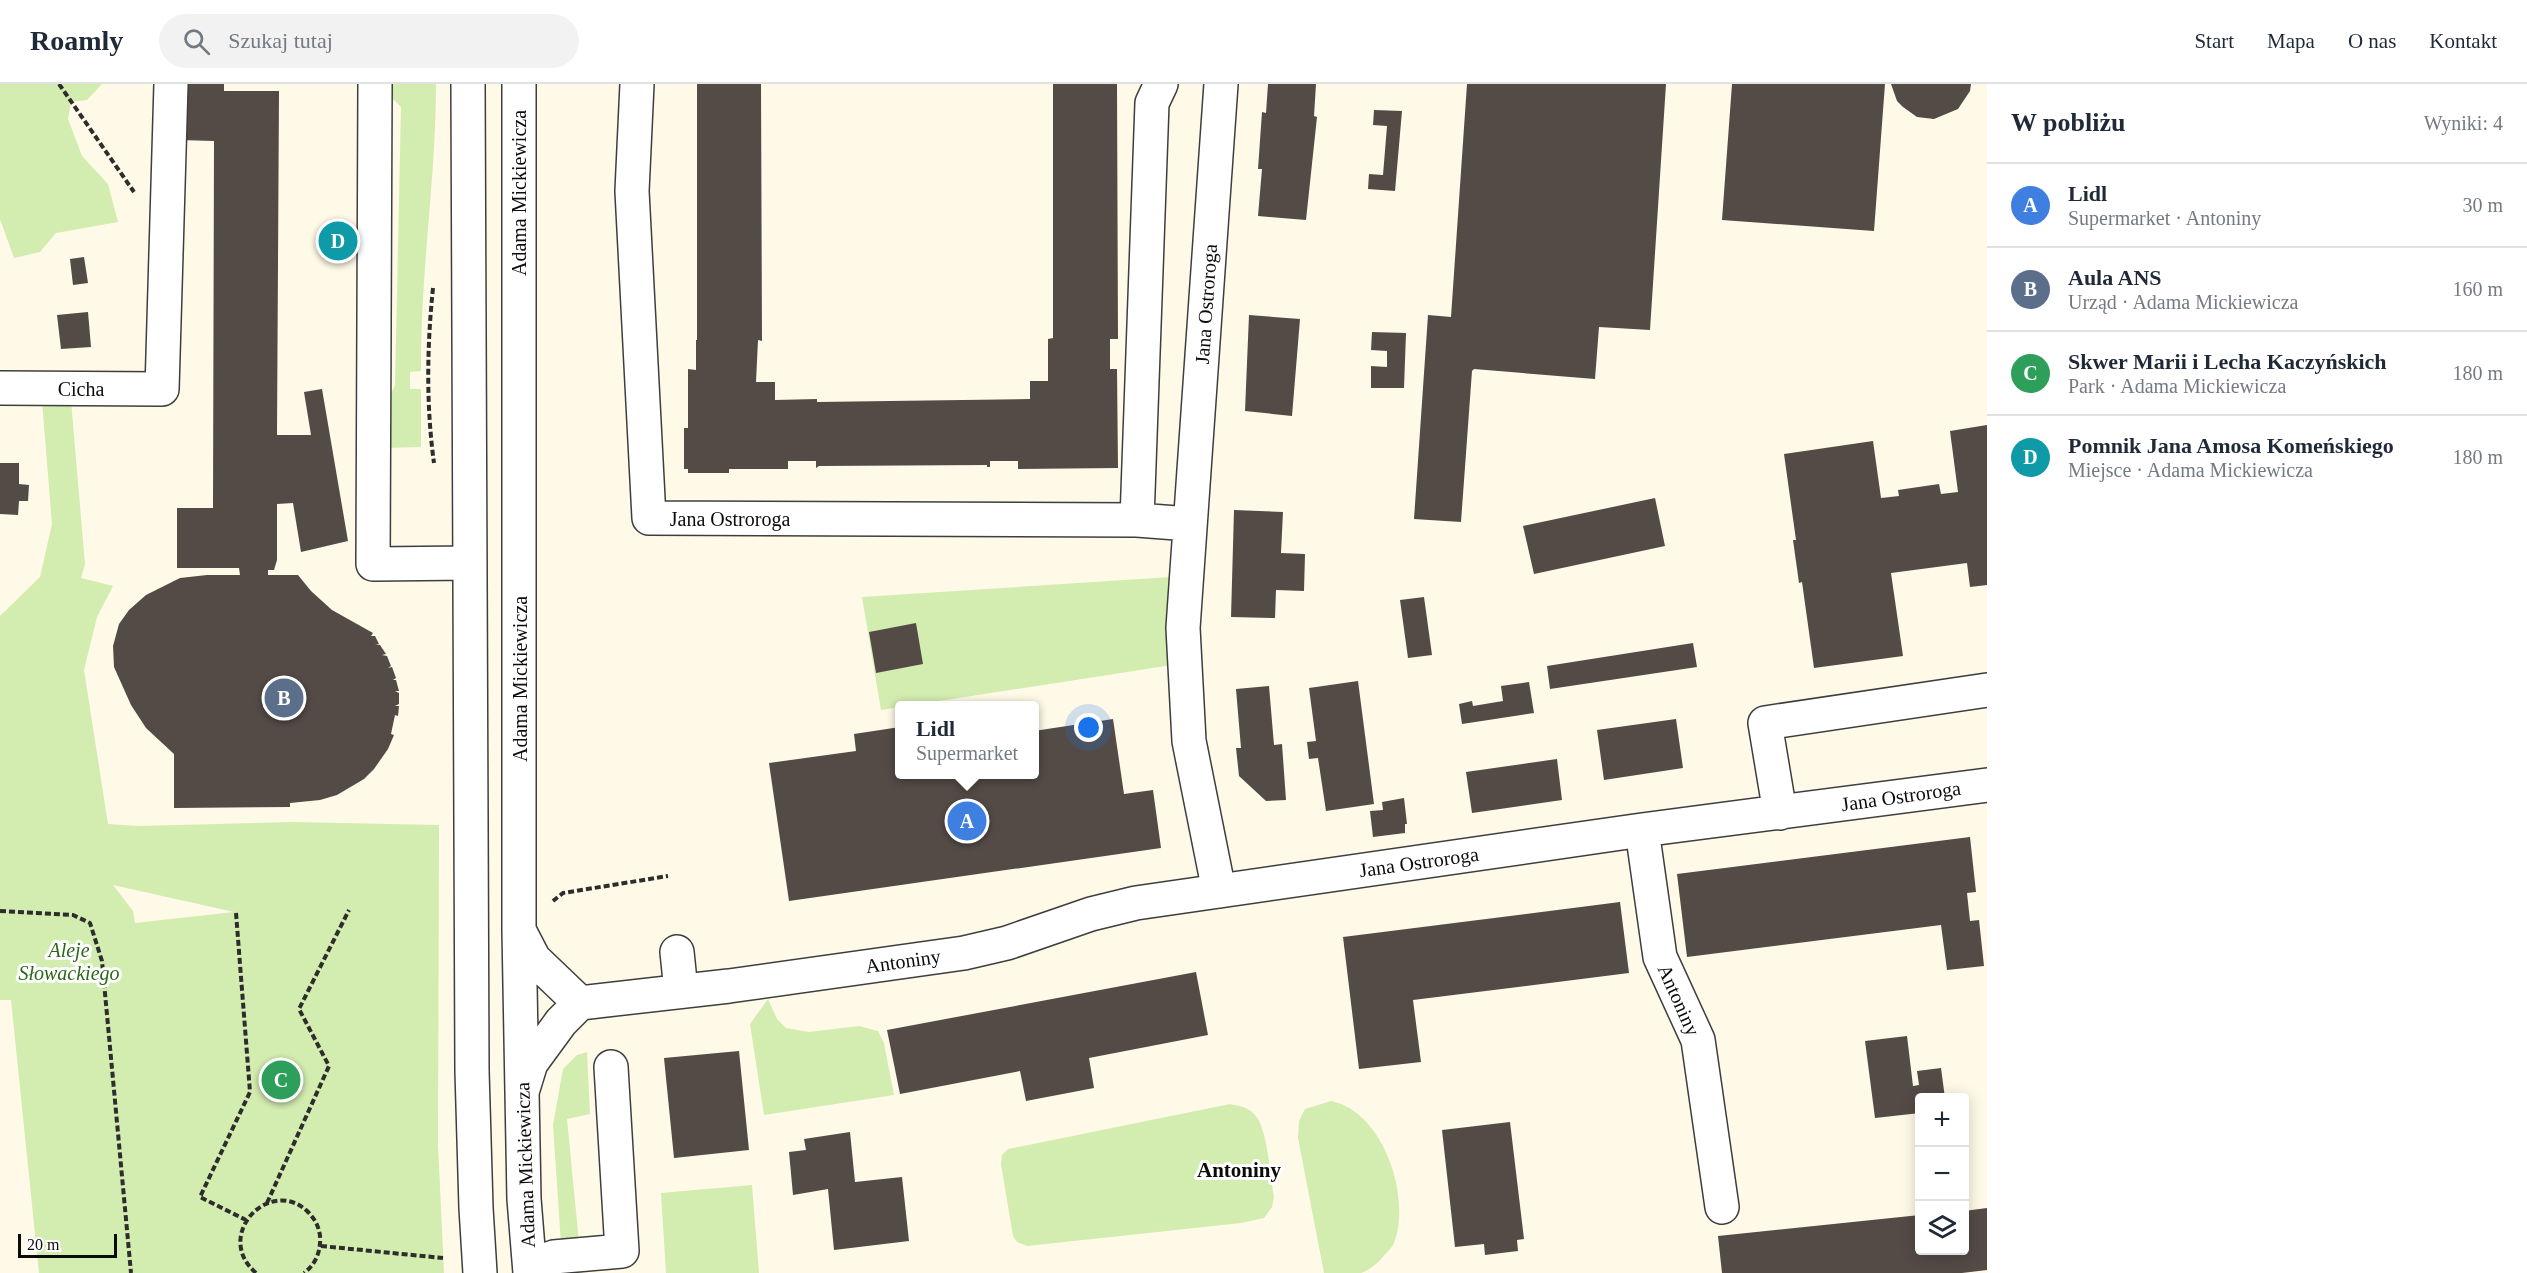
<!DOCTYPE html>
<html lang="pl">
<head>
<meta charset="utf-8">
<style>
	:root { --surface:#fff; --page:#f2f2f3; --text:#1f2937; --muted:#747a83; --line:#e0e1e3; --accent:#1a73e8 }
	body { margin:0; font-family:Georgia,serif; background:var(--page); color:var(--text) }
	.controls { position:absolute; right:18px; bottom:18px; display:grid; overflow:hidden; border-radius:6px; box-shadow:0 3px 15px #0003 }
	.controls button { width:54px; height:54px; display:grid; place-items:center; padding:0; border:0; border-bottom:2px solid var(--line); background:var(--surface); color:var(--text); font:30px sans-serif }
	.scale { position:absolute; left:18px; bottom:15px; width:99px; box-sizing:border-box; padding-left:6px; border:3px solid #0b0b0b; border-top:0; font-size:16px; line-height:21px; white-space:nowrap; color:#0b0b0b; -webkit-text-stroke:4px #fff; paint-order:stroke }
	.you { position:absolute; left:1089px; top:644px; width:21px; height:21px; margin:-15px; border:4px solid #fff; border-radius:50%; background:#1a73e8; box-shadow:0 0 0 9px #1a73e833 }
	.badge { display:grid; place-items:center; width:39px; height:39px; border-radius:50%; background:var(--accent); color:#fff; font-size:20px; font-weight:700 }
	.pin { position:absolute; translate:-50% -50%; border:3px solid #fff; box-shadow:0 2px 6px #0006 }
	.popup { position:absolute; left:895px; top:617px; width:144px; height:78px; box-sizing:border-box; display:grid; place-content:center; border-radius:6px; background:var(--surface); filter:drop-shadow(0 2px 4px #0005); font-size:20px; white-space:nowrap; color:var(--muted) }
	.popup b { font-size:22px; color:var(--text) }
	.popup::after { content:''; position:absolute; left:50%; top:100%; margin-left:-12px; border:12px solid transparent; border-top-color:var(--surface) }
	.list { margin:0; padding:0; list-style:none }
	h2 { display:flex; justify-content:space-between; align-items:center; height:78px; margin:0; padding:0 24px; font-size:26px }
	h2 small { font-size:20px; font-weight:400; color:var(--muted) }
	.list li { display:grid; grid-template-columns:39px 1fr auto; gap:18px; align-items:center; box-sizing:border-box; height:84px; padding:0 24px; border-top:2px solid var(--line) }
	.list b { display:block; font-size:22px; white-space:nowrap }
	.list p { margin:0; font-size:20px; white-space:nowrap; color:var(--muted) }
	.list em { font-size:20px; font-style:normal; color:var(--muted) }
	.icon { flex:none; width:33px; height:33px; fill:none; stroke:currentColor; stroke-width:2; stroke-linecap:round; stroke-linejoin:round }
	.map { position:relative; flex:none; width:1987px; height:1189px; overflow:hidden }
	header { display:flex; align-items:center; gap:36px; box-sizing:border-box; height:84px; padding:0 30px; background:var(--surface); border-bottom:2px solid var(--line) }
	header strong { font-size:28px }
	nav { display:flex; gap:33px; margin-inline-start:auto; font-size:21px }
	.search { width:420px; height:54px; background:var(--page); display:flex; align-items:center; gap:15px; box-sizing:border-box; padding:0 21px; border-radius:33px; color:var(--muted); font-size:22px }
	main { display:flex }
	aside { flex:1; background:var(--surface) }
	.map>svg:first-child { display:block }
	.green { fill:#d3ecb0; fill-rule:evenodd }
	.building { fill:#544b46 }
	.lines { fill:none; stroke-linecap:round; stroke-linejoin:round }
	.minor-casing { stroke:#3e3e3e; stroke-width:36 }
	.path { stroke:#2d2d2d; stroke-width:4; stroke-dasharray:6 3; stroke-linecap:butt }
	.minor { stroke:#fff; stroke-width:33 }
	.labels { text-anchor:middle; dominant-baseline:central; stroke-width:6; stroke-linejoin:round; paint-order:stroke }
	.street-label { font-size:20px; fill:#0b0b0b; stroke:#fff }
	.park-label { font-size:20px; font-style:italic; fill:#2c6617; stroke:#fff }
	.neighbourhood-label { font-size:21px; font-weight:bold; fill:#0b0b0b; stroke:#fff }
</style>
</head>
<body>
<header>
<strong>Roamly</strong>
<div class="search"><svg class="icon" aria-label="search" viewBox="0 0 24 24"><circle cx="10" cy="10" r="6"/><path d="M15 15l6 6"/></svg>Szukaj tutaj</div>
<nav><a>Start</a><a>Mapa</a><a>O nas</a><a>Kontakt</a></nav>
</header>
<main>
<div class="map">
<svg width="1987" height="1189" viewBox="0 0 1987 1189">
	<rect width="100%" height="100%" fill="#fff9e8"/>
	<path class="green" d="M0,0H102L87,16L71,18L68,35L82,72L108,100L118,138L56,149L40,168L14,174L0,135Z
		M386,0H436C436,96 420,191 421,287L410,288V305H421V363L386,364L385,324L395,301L401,23L386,8Z
		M41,305H70L85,480L81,494L113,502L97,533L84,586L108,740L138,742L292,738L439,741L438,1061L444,1189H39L11,916H0V532L40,493L52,440ZM113,801L234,828L135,839L133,827Z
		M1187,492L1185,579L881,626L862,513Z
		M768,915L777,935L786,944L809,948L859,942L878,947L884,959L894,1011L764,1031L750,940Z
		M587,968L590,1030L567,1035L582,1189H563L553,1041L563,985L577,971Z
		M1331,1017C1383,1027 1412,1113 1394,1159C1392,1164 1386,1169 1383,1173C1378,1179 1368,1187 1361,1189C1349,1189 1335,1189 1324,1189L1298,1054L1299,1037L1305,1025Z
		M1230,1020C1240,1022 1248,1023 1255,1031C1268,1045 1270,1094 1274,1113L1272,1123L1264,1134L1241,1139L1027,1162L1017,1158L1013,1152L1001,1080L1002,1071L1008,1065Z
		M752,1101L759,1189H666L661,1109Z"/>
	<path class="building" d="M179,0H224V7H279L277,351H311L304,308L322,305L348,457L301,468L293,419L277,420V476L274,486H268V491H298L311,507L332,526L373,549L371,552H375L379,560H375L380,561L386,570L382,571L387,572L391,582L388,584L392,583L396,594L393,596H396L399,607H395L399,609V620L395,622H399L398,632L395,631L391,650L394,651L388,665L374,685L364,695L337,711L320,716L290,719V723L174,724V670L146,644L131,621L114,583L113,562L119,540L129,526L146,511L180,494L207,491H240L239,484H177V424H213L214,57L179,56Z
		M697,0H761L762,257L758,256L756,298H775V316L817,315V318L1030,315V297H1048V255L1053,254V0H1117L1118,255H1110V285H1117L1118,384L1018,385V377H990V383H987V381L819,382L816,384V377H788V385H729V389H688V385H684V344H688V285L696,286V256H697Z
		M1268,0H1316L1314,32L1317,33L1306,136L1258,132L1262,85H1258L1262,28L1266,29Z
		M1467,0H1666L1650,246L1599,243L1595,295L1474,285L1472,287L1461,438L1414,435L1428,231L1451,233Z
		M1732,0H1885L1874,147L1722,136Z
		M1891,0H1971L1970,7L1958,25L1934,35L1917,33L1903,23L1897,17Z
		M1374,26L1402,27L1395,107L1368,105L1369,90L1383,91L1387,42L1373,41Z
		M84,173L88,199L73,201L70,175Z
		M88,228L91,263L61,265L57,231Z
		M1249,231L1300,235L1292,332L1245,327Z
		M1372,248L1406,249L1404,304H1371V282L1387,283V267L1371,266Z
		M1987,341V501L1970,503L1967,479L1891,489L1903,572L1814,584L1802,498L1799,499L1793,456H1796L1784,370L1873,357L1881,414L1899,412L1898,406L1939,400L1941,410L1958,408L1950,347Z
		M0,379H19V400L29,401L28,417H19L18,431L0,430Z
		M1655,414L1665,462L1534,490L1523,442Z
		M1234,426L1283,428L1281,469L1305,470L1304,507L1276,506L1275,534L1231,533Z
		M1424,513L1432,571L1408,574L1400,516Z
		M916,539L923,580L876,589L869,548Z
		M1693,559L1697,583L1550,605L1547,582Z
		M1358,597L1374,720L1326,727L1318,674L1309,675L1307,658L1316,657L1309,604Z
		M1529,598L1534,629L1462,640L1459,620L1472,617L1473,622L1503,617L1501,602Z
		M1269,602L1274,661L1282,660L1286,716L1266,717L1239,692L1236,664H1241L1236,605Z
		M1113,635L1124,710L1153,706L1161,764L789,817L769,679L856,667L854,650L900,643V690H1034V647Z
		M1676,635L1683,684L1604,696L1597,646Z
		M1557,675L1562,716L1472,729L1466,688Z
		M1404,714L1407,740H1405V749L1373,753L1370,727L1383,726L1382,718Z
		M1970,753L1976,808L1967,809L1970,837L1979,836L1984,882L1947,886L1941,841L1687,873L1677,790Z
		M1620,818L1629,889L1413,916L1421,978L1359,985L1343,853Z
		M1196,888L1208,951L1089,974L1094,1004L1026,1017L1020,987L900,1010L887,946Z
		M1907,952L1913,1002L1919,1001L1917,987L1941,984L1945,1014H1920V1029L1875,1034L1865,957Z
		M739,967L749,1066L674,1074L664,974Z
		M1510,1038L1524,1155L1517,1156L1518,1167L1485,1171L1484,1160L1455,1163L1442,1046Z
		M850,1048L855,1098L902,1093L909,1157L834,1166L828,1105L793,1111L789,1068L806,1066L804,1055Z
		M1987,1124V1186L1962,1189H1722L1718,1152L1920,1131V1166H1964V1127Z"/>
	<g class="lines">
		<defs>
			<path id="minor" d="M375,0L373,480L470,479
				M468,0L472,987L476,1124L480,1189
				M519,0V847L524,1115L530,1189
				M637,0L632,107L649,434L1137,436L1152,19L1161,0
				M0,304L162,305L171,0
				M1137,436L1190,440
				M1780,729L1765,639L1987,606
				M1642,746L1660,873L1698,956L1722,1123
				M1219,807L1189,657L1183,544L1221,0
				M520,848L534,875L580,919
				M677,868L681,907
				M522,1008L531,979L561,938L580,919L729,902L964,869L1007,859L1091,830L1136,819L1642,746L1987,701
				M534,1189L545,1176L554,1173L622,1167L611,983"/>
		</defs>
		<use href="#minor" class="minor-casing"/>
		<path class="path" d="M59,0L134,108
			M433,204C427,262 426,321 434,379
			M553,817L563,809L668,792
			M0,827L73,831L90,839L102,877L131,1189
			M236,829L250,1008L200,1113L246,1136
			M267,1119L329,982L299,925L349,826
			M321,1162L443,1174
			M256,1189C212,1151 271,1091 308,1128C315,1135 319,1143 320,1152C321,1167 316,1180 304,1189"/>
		<use href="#minor" class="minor"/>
	</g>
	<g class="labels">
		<g class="street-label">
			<text transform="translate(519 109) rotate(-90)">Adama Mickiewicza</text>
			<text transform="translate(1206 220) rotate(-86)">Jana Ostroroga</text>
			<text x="81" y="305">Cicha</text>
			<text x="730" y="435">Jana Ostroroga</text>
			<text transform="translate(520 595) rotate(-90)">Adama Mickiewicza</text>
			<text transform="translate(1901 712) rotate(-8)">Jana Ostroroga</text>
			<text transform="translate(1419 778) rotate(-8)">Jana Ostroroga</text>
			<text transform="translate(903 877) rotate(-8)">Antoniny</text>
			<text transform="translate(1679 916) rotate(66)">Antoniny</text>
			<text transform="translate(525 1081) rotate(-92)">Adama Mickiewicza</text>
		</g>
		<g class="park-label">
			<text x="69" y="866">Aleje<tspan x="69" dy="23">Słowackiego</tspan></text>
		</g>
		<g class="neighbourhood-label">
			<text x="1239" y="1086">Antoniny</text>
		</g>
	</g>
</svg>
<div class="controls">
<button>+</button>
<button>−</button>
<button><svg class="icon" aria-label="layers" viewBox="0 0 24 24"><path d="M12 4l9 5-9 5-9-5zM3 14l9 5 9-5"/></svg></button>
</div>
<div class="scale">20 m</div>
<div class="you"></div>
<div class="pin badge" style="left:967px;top:737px;background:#3f7fe0">A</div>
<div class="popup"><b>Lidl</b>Supermarket</div>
<div class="pin badge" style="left:284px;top:614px;background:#5c6f8a">B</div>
<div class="pin badge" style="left:281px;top:996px;background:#2e9e5b">C</div>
<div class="pin badge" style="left:338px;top:157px;background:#0f9aa8">D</div>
</div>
<aside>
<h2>W pobliżu<small>Wyniki: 4</small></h2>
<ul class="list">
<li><span class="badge" style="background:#3f7fe0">A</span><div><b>Lidl</b><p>Supermarket · Antoniny</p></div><em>30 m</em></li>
<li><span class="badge" style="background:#5c6f8a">B</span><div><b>Aula ANS</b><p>Urząd · Adama Mickiewicza</p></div><em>160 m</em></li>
<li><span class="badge" style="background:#2e9e5b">C</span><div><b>Skwer Marii i Lecha Kaczyńskich</b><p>Park · Adama Mickiewicza</p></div><em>180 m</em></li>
<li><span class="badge" style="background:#0f9aa8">D</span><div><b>Pomnik Jana Amosa Komeńskiego</b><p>Miejsce · Adama Mickiewicza</p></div><em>180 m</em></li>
</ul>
</aside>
</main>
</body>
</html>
